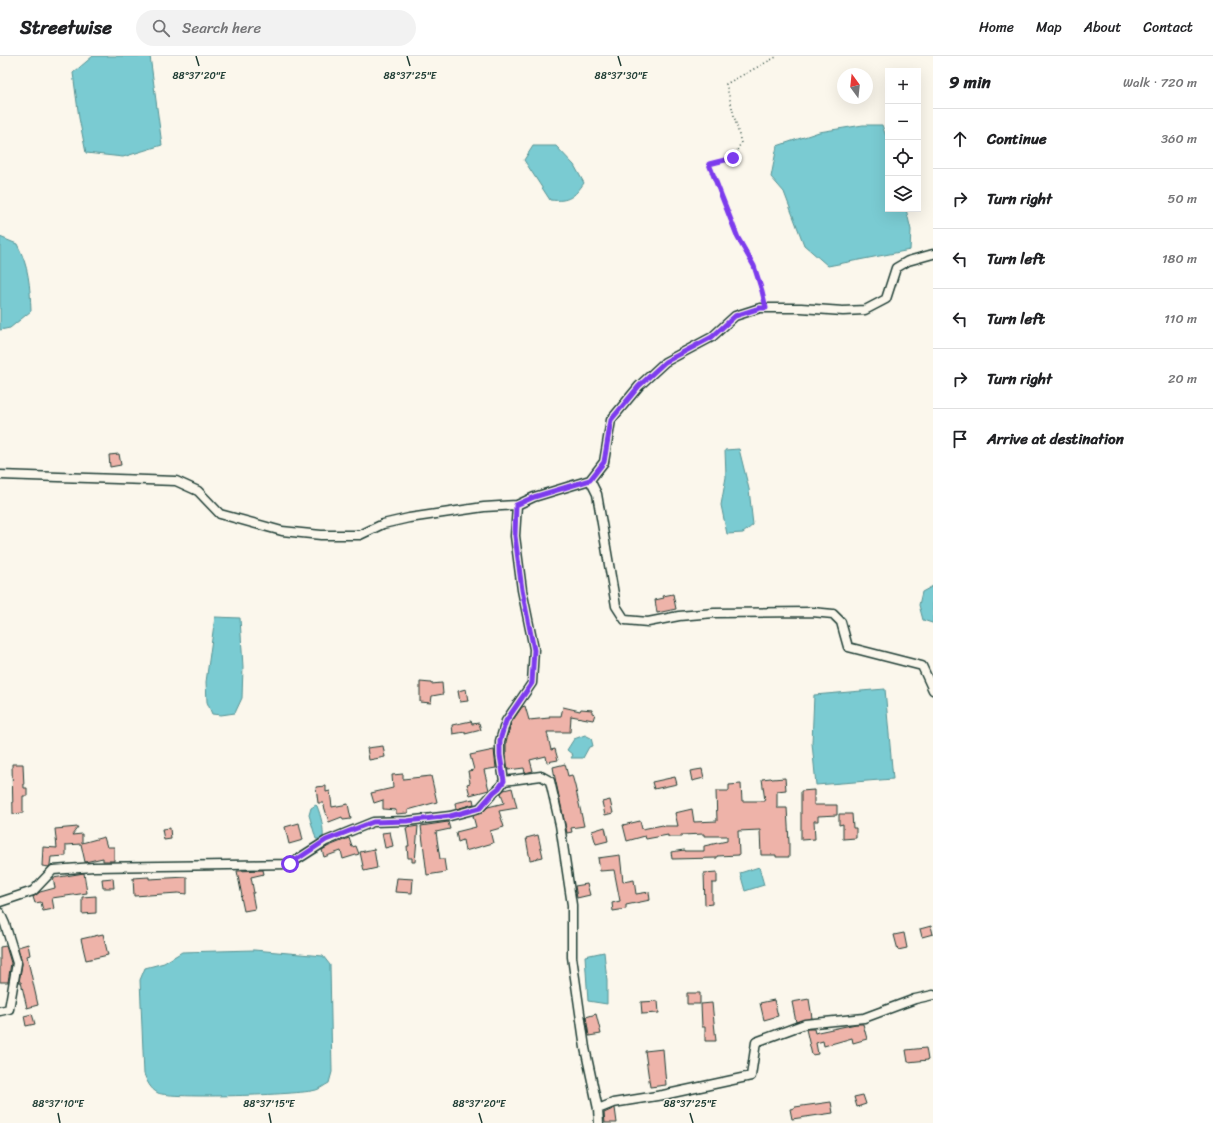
<!DOCTYPE html>
<html lang="en">
<head>
<meta charset="utf-8">
<style>
	:root { --surface:#fff; --page:#f2f2f2; --text:#202124; --muted:#757577; --line:#e0e0e0 }
	body { margin:0; font-family:Sriracha,sans-serif; background:var(--page); color:var(--text) }
	.controls { position:absolute; right:12px; top:12px; display:grid; overflow:hidden; border-radius:0px; box-shadow:0 4px 16px #0002 }
	.controls button { width:36px; height:36px; display:grid; place-items:center; padding:0; border:0; border-bottom:1px solid var(--line); background:var(--surface); color:var(--text); font:20px sans-serif }
	.compass { position:absolute; left:837px; top:12px; width:36px; height:36px; border-radius:50%; background:var(--surface); box-shadow:0 4px 16px #0002; rotate:345deg }
	.stop { position:absolute; width:12px; height:12px; margin:-9px; border:3px solid #7c3aed; border-radius:50%; background:#fff }
	.stop.end { background:#7c3aed; border-color:#fff; box-shadow:0 1px 4px #0008 }
	.list { margin:0; padding:0; list-style:none }
	h2 { display:flex; justify-content:space-between; align-items:center; height:52px; margin:0; padding:0 16px; font-size:17px }
	h2 small { font-size:13px; font-weight:400; color:var(--muted) }
	.list li { display:grid; grid-template-columns:26px 1fr auto; gap:12px; align-items:center; box-sizing:border-box; height:60px; padding:0 16px; border-top:1px solid var(--line) }
	.list b { display:block; font-size:15px; white-space:nowrap }
	.list em { font-size:13px; font-style:normal; color:var(--muted) }
	.icon { flex:none; width:22px; height:22px; fill:none; stroke:currentColor; stroke-width:2; stroke-linecap:round; stroke-linejoin:round }
	.map { position:relative; flex:none; width:933px; height:1067px; overflow:hidden }
	header { display:flex; align-items:center; gap:24px; box-sizing:border-box; height:56px; padding:0 20px; background:var(--surface); border-bottom:1px solid var(--line) }
	header strong { font-size:19px }
	nav { display:flex; gap:22px; margin-inline-start:auto; font-size:14px }
	.search { width:280px; height:36px; background:var(--page); display:flex; align-items:center; gap:10px; box-sizing:border-box; padding:0 14px; border-radius:22px; color:var(--muted); font-size:15px }
	main { display:flex }
	aside { flex:1; background:var(--surface) }
	.map>svg:first-child { display:block }
	.water { fill:#7acbd2; stroke:#569293 }
	.building { fill:#eeb3a9; stroke:#1f3d34 }
	.lines { fill:none; stroke-linecap:round; stroke-linejoin:round }
	.minor-casing { stroke:#1f3d34; stroke-width:11 }
	.path { stroke:#1f3d34; stroke-width:1.5; stroke-dasharray:1 3; stroke-linecap:butt }
	.minor { stroke:#fbf7ec; stroke-width:8 }
	.route { stroke:#7c3aed; stroke-width:5 }
	.ticks { fill:none; stroke:#1f3d34; stroke-width:1.5 }
	.ticks-label { font-size:10px; text-anchor:middle; fill:#1f3d34; stroke:#fbf7ec; stroke-width:3; stroke-linejoin:round; paint-order:stroke }
</style>
</head>
<body>
<header>
<strong>Streetwise</strong>
<div class="search"><svg class="icon" aria-label="search" viewBox="0 0 24 24"><circle cx="10" cy="10" r="6"/><path d="M15 15l6 6"/></svg>Search here</div>
<nav><a>Home</a><a>Map</a><a>About</a><a>Contact</a></nav>
</header>
<main>
<div class="map">
<svg width="933" height="1067" viewBox="0 0 933 1067">
	<rect width="100%" height="100%" fill="#fbf7ec"/>
	<filter id="ink" filterUnits="userSpaceOnUse"><feTurbulence type="fractalNoise" baseFrequency=".025" numOctaves="2"/><feDisplacementMap in="SourceGraphic" scale="8" xChannelSelector="R" yChannelSelector="G"/><feConvolveMatrix kernelMatrix="1 2 1 2 8 2 1 2 1" color-interpolation-filters="sRGB"/></filter>
	<g filter="url(#ink)">
		<path class="water" d="M93,0H150L162,89L123,101L86,97L79,62L73,17Z
			M863,69H882L888,86V153H906L911,174L910,194L828,210L804,189L784,136L771,121L777,90L819,76Z
			M533,90H556L574,109L584,127C574,141 569,146 550,144L524,104Z
			M0,181L17,188C29,211 30,229 31,255L10,272L0,274Z
			M739,393L749,433L753,469L743,477L727,478L721,449L726,421L725,394Z
			M933,530V567H932L923,564L919,549L922,536Z
			M215,561L240,562L243,611L242,642L235,657L221,659L212,658L207,646L206,626Z
			M885,633L893,723L816,729L812,687L814,639Z
			M585,679L591,682L593,690L589,691L583,702H571L573,699L567,694L574,683Z
			M316,749L317,750C321,760 324,772 323,783H316L309,759L311,752Z
			M759,811L764,829L745,835L740,817Z
			M254,894L323,900L330,909L332,1016L329,1027C325,1029 320,1033 316,1034C299,1039 171,1043 158,1037C150,1033 147,1025 144,1018L140,924L145,912L164,907L182,896Z
			M604,896L607,925V948L588,945L585,900Z"/>
		<path class="building" d="M119,398L121,409L110,411L109,399Z
			M673,538L676,553L657,557L655,544L664,542L663,540Z
			M420,626L431,627V628L442,627L443,638L432,640L431,647L420,646Z
			M466,633L468,645L460,646L458,635Z
			M525,650L529,664L549,662V660H561L563,651L580,655L581,653L592,654V657L595,658L593,664L571,660L570,676H547L551,694L555,693L558,704L547,706L546,700L530,704L533,715L525,717L524,712L508,714L506,699V686L511,667L522,651Z
			M471,665L472,668L479,667L481,674L465,678V676L453,678L452,669Z
			M383,690L385,701L369,704L367,692Z
			M494,694L496,712L484,714L489,734L470,739L467,728L470,727L468,715L474,714L470,699Z
			M12,708H23L24,732H27V740H23V757L13,758Z
			M565,708L568,720L572,719L575,730L584,770L571,772L572,776L567,777L555,722L553,711Z
			M702,713L704,722L692,725L690,715Z
			M403,718V723L431,720L437,746L408,754V757L396,758V754L383,753V744L374,747L371,737L393,732L392,719Z
			M675,721L677,728L654,733L652,726Z
			M771,722L772,723L785,722L786,734L777,735V752H787L789,787V801H776V799H761L760,774L738,775L739,799L717,800V802L672,803L671,796L684,794V795H704V790L727,785V780H704V778L681,779V781H668V779L646,783L645,780L627,785L623,769L640,765L642,773L663,769L664,770H678L675,757L692,753L694,766L717,765L716,735H729V729L741,728L742,745H765L762,723Z
			M326,730V736L330,735L332,751L348,748L351,763L343,764L342,761L329,766L323,747H318L316,731Z
			M512,732L517,752L499,755L504,771L490,775L493,787L465,795L463,784L458,786L456,776L476,771L473,760L482,757L488,751L504,747L501,737L504,734Z
			M814,734V749H837V759L818,760V765H814L815,783L801,784V735Z
			M473,743L474,748L456,753L455,747Z
			M610,744L613,757L605,759L602,746Z
			M839,758H852L853,772H856V782L843,783V768L839,769Z
			M448,766L450,773L436,776L440,803H444L446,816L427,819L421,770Z
			M299,767L303,784L289,788L285,771Z
			M418,770L415,806H412V802H408L407,790H409L406,772Z
			M78,771L72,779L82,778V787L104,781L107,791H114V805H103V802L85,806L81,788L66,789V800L51,801L50,809L49,811L42,810L43,791L57,792L55,773Z
			M605,771L608,785L596,788L592,775Z
			M170,772L171,783L164,784L162,773Z
			M390,776L393,790L385,792L382,777Z
			M538,779L543,801L530,804L526,782Z
			M349,782L352,791L356,790L359,798L343,803L341,795L324,801L322,794L329,790Z
			M374,793L377,812L364,815L360,796Z
			M620,799L623,826L634,824L636,838L649,836L650,844L626,849V853L613,855L612,847L620,845L614,814L600,815L598,802Z
			M263,814L264,818L251,821L254,837H252L255,853L244,855L241,841L242,840L237,815Z
			M717,816V827H712V848L705,849L704,817Z
			M84,817L87,837L52,842L54,853L43,855L41,846L35,847L33,841L40,836L55,832L53,822Z
			M149,821V823L187,821V838L178,837L134,840L133,822Z
			M113,822L114,832H103L102,823Z
			M397,822L413,823L412,837L395,836Z
			M587,828L590,839L577,842L575,830Z
			M96,840V857L82,858V841Z
			M931,870L933,878L922,881L920,873Z
			M904,877L907,892L898,894L894,879Z
			M103,878L108,899L86,904L81,883Z
			M28,888L30,899L27,900L38,949L27,952L21,926H19L22,908L18,891Z
			M6,890L11,907L8,926H0V891Z
			M687,937H700V948H687Z
			M809,943L812,962L796,966L792,946Z
			M774,944L778,960L764,964L760,947Z
			M658,945L659,957L642,958L641,946Z
			M712,947L716,985H705V971H702L701,948Z
			M32,958L35,968L26,970L24,960Z
			M596,958L601,978L589,980L586,961Z
			M856,968H863L867,983L853,987L852,982L824,990L823,985L816,987L818,998L812,999L806,973H814L815,977L818,976Z
			M926,992L928,1004L908,1006L906,994Z
			M663,993L666,1029L650,1031L645,995Z
			M863,1039L866,1048L857,1051L854,1041Z
			M831,1046L833,1057L792,1063L790,1053L795,1052V1051Z
			M615,1052L617,1067H605L604,1057Z"/>
		<g class="lines">
			<defs>
				<path id="minor" d="M0,419L176,425L198,435L220,458L282,475L321,479H360L383,468L409,462L484,451L517,449L534,441L590,424L604,406L611,364L639,330L665,306L712,281L735,260L760,252H801L843,255L865,254L886,243L896,212L908,205L933,198
					M590,424L597,438L616,550L625,564L648,566L679,560L714,557L812,556L833,558L841,566L848,591L922,610L933,634
					M504,725L500,699V685L506,665L532,627L534,593L522,534L515,480L517,449
					M0,846L33,835L53,814L94,811L290,808L326,785L373,766L407,765L450,760L480,752L494,736L499,732L504,725L541,720L550,725L560,769L572,849V901L585,992L598,1053L599,1067
					M0,857L5,868L17,907L9,953L0,955
					M598,1053L613,1047L663,1039L751,1020L756,986L805,968L864,962L915,943L933,939"/>
			</defs>
			<use href="#minor" class="minor-casing"/>
			<path class="path" d="M764,243L754,210L738,182L709,108L733,102L741,87L726,28L778,0"/>
			<use href="#minor" class="minor"/>
		</g>
	</g>
	<g class="lines" filter="url(#ink)">
		<path class="route" d="M290,808L326,784L373,766L407,765L450,760L480,752L494,736L499,732L504,725L500,699V684L506,665L532,627L534,594L522,534L515,480L516,449L534,441L590,424L604,406L611,364L639,330L665,306L712,281L735,260L760,252H766L762,235L754,210L738,182L709,108L733,102"/>
	</g>
	<path class="ticks" d="M196,0L199,10M407,0L410,10M618,0L621,10M58,1057L60,1067M269,1057L271,1067M479,1057L482,1067M690,1057L693,1067"/>
	<g class="ticks-label">
		<text x="199" y="23">88°37'20"E</text>
		<text x="410" y="23">88°37'25"E</text>
		<text x="621" y="23">88°37'30"E</text>
		<text x="58" y="1051">88°37'10"E</text>
		<text x="269" y="1051">88°37'15"E</text>
		<text x="479" y="1051">88°37'20"E</text>
		<text x="690" y="1051">88°37'25"E</text>
	</g>
</svg>
<div class="controls">
<button>+</button>
<button>−</button>
<button><svg class="icon" aria-label="locate" viewBox="0 0 24 24"><circle cx="12" cy="12" r="6"/><path d="M12 2v4M12 18v4M2 12h4M18 12h4"/></svg></button>
<button><svg class="icon" aria-label="layers" viewBox="0 0 24 24"><path d="M12 4l9 5-9 5-9-5zM3 14l9 5 9-5"/></svg></button>
</div>
<svg class="compass" viewBox="-18 -18 36 36"><path d="M0-13l5 13h-10z" fill="#e53935"/><path d="M0 13l5-13h-10z" fill="#757577"/></svg>
<div class="stop" style="left:290px;top:808px"></div>
<div class="stop end" style="left:733px;top:102px"></div>
</div>
<aside>
<h2>9 min<small>Walk · 720 m</small></h2>
<ul class="list">
<li><svg class="icon" aria-label="ahead" viewBox="0 0 24 24"><path d="M12 20V5M6 11l6-6 6 6"/></svg><div><b>Continue</b></div><em>360 m</em></li>
<li><svg class="icon" aria-label="right" viewBox="0 0 24 24"><path d="M7 20v-9h11M14 6l5 5-5 5"/></svg><div><b>Turn right</b></div><em>50 m</em></li>
<li><svg class="icon" aria-label="left" viewBox="0 0 24 24"><path d="M17 20v-9H6M10 6l-5 5 5 5"/></svg><div><b>Turn left</b></div><em>180 m</em></li>
<li><svg class="icon" aria-label="left" viewBox="0 0 24 24"><path d="M17 20v-9H6M10 6l-5 5 5 5"/></svg><div><b>Turn left</b></div><em>110 m</em></li>
<li><svg class="icon" aria-label="right" viewBox="0 0 24 24"><path d="M7 20v-9h11M14 6l5 5-5 5"/></svg><div><b>Turn right</b></div><em>20 m</em></li>
<li><svg class="icon" aria-label="arrive" viewBox="0 0 24 24"><path d="M6 21V4h12l-3 4 3 4H6"/></svg><div><b>Arrive at destination</b></div></li>
</ul>
</aside>
</main>
</body>
</html>
